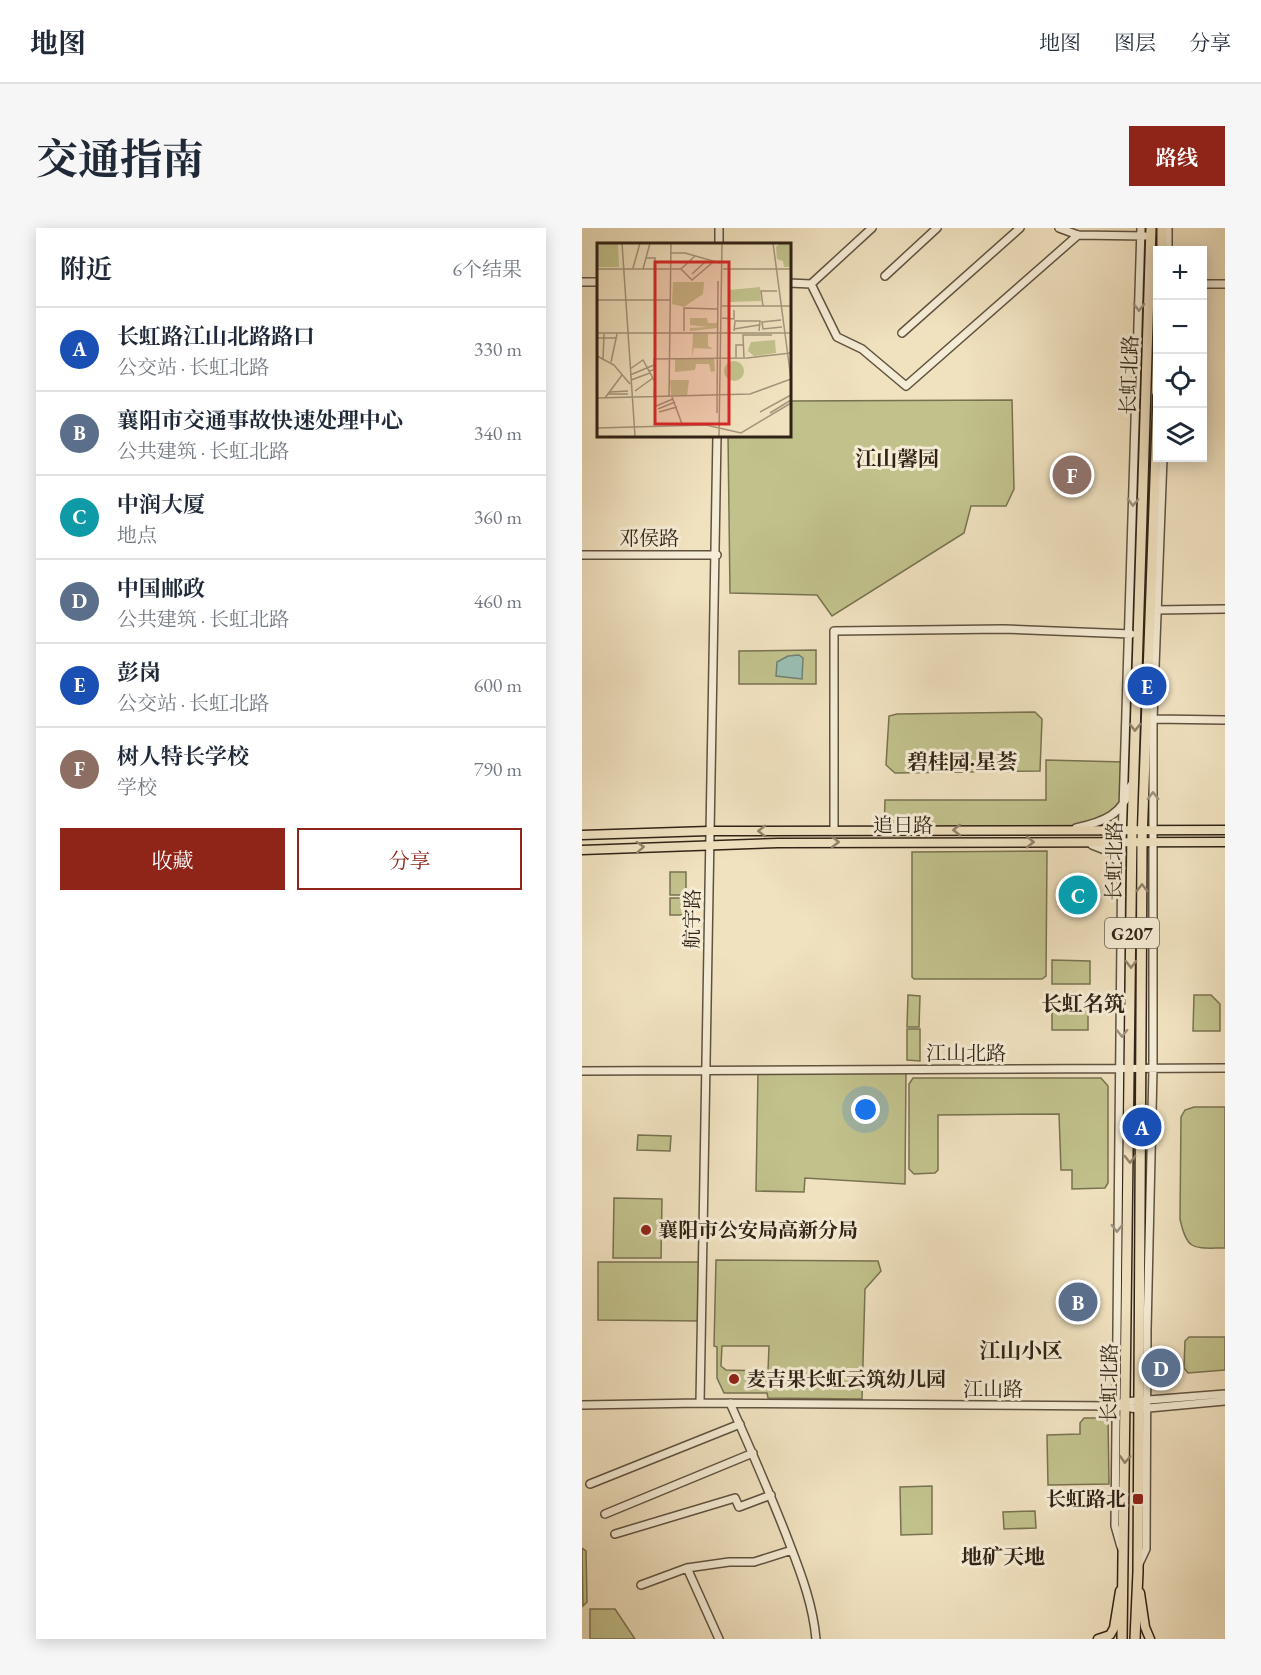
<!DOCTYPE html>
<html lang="zh">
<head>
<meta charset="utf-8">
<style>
	:root { --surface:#fff; --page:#f6f6f7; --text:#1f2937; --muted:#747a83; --line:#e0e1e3; --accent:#8f2418 }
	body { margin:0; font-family:"EB Garamond","Noto Serif SC",serif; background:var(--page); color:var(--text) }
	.controls { position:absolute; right:18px; top:18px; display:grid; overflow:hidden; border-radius:0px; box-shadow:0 3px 15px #0003 }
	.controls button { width:54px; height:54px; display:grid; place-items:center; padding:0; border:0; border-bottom:2px solid var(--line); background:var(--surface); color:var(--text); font:30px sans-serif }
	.you { position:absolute; left:284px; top:882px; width:21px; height:21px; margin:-15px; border:4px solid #fff; border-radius:50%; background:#1a73e8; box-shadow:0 0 0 9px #1a73e833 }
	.badge { display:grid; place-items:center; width:39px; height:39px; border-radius:50%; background:var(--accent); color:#fff; font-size:20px; font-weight:700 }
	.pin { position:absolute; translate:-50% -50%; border:3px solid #fff; box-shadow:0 2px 6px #0006 }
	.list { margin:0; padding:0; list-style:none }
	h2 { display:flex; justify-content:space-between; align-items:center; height:78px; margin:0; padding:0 24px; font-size:26px }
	h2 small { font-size:20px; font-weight:400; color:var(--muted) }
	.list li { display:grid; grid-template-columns:39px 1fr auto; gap:18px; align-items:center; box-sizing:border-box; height:84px; padding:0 24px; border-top:2px solid var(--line) }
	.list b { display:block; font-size:22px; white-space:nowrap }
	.list p { margin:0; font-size:20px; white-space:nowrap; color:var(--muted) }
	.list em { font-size:20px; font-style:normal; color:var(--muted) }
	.actions { display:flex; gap:12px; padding:18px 24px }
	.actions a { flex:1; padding:14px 0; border:2px solid var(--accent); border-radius:0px; text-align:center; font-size:21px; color:var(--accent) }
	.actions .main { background:var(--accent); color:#fff }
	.icon { flex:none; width:33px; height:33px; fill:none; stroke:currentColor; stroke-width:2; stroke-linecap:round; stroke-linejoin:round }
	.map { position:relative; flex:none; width:643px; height:1411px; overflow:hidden; border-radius:0px }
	header { display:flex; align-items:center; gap:36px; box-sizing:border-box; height:84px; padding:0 30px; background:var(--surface); border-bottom:2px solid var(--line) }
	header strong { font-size:28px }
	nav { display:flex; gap:33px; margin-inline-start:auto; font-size:21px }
	.intro { display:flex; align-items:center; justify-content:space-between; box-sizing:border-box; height:144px; padding:0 36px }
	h1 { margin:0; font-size:42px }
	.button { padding:15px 27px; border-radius:0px; background:var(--accent); color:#fff; font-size:21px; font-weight:700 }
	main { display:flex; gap:36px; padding:0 36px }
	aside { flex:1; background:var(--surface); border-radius:0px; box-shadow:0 3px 15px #0003 }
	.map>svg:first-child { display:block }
	.green { fill:#c1c18c; stroke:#787251; stroke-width:1.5; fill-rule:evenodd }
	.water { fill:#9abeb2; stroke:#708074; stroke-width:1.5 }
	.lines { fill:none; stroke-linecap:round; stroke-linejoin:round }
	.minor-casing { stroke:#605240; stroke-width:10 }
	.major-casing { stroke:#302316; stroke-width:11 }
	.highway-casing { stroke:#302316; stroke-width:12 }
	.minor { stroke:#f5ecd5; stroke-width:7 }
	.major { stroke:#f0e1bf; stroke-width:8 }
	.highway { stroke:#f0e1bf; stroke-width:9 }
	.oneway { stroke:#9c927f }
	.oneway2 { stroke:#90826a }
	.poi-dot { fill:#8f2418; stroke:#f5ecd5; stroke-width:2 }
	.labels { text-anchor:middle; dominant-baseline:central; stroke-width:6; stroke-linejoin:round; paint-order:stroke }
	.shield { fill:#f5ecd5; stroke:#6b5f4f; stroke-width:1.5 }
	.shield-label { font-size:18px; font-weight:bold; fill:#302316 }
	.street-label { font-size:20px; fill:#302316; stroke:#f5ecd5 }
	.poi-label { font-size:20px; font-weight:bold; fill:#302316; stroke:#f5ecd5; text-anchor:start }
	.neighbourhood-label { font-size:21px; font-weight:bold; fill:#302316; stroke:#f5ecd5 }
	.inset-road { fill:none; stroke:#a3957b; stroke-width:1.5 }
	.view { fill:#d62828; fill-opacity:0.15; stroke:#d62828; stroke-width:3 }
	.inset-edge { fill:none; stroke:#302316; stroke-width:3 }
</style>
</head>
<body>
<header>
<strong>地图</strong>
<nav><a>地图</a><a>图层</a><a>分享</a></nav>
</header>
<div class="intro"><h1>交通指南</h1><a class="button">路线</a></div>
<main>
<aside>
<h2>附近<small>6个结果</small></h2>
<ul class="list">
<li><span class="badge" style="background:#1a4fb4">A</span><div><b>长虹路江山北路路口</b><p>公交站 · 长虹北路</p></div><em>330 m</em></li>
<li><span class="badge" style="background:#5c6f8a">B</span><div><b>襄阳市交通事故快速处理中心</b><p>公共建筑 · 长虹北路</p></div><em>340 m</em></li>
<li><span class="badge" style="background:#0f9aa8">C</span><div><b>中润大厦</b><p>地点</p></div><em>360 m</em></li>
<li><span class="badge" style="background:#5c6f8a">D</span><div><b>中国邮政</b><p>公共建筑 · 长虹北路</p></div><em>460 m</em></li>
<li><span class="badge" style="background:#1a4fb4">E</span><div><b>彭岗</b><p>公交站 · 长虹北路</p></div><em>600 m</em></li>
<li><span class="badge" style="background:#8d6e63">F</span><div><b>树人特长学校</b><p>学校</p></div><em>790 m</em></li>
</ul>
<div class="actions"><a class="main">收藏</a><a>分享</a></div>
</aside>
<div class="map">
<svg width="643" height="1411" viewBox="0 0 643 1411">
	<rect width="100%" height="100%" fill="#f0e1bf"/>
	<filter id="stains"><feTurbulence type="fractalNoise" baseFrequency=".00333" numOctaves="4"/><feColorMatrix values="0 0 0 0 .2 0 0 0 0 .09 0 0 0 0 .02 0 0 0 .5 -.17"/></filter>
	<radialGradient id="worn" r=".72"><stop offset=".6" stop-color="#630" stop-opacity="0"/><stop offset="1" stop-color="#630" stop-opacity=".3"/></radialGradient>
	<path class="green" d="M430,172L432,261L424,278H389L382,305L250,388L235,367L148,365L146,207H207V173Z
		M234,422V456H157V423Z
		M453,484L460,491L458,543L313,545L304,537L307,488L315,486Z
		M464,532L542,534L541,578L531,587L487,602H302L303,572H464Z
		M465,623L464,748L460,751H332L330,749V624Z
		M88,644H104V667H88Z
		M88,670H102V687H88Z
		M470,732L508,733V756H470Z
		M326,767L338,768L337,799H325Z
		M612,767H629L638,776V803H611Z
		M470,780H506V802H470Z
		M325,801H338V833L325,832Z
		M324,842L323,956L223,950L222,964L174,963L176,843Z
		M331,850H519L526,858V955L523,960L490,961V942H479L477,886L356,887V942L353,945L332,946L327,941V856Z
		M612,879H643V1020C612,1020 605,1024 598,991L599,889L603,882Z
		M56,907L89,908L88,923L55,922Z
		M32,970L80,971L79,1030H31Z
		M134,1032L296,1033L299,1043L283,1061L280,1171L186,1170L185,1165H142L135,1150V1119L132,1118ZM140,1118H187L186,1143L144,1142L139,1138Z
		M16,1034H121L120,1093L16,1092Z
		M607,1109H643V1142L606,1145L602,1140L603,1113Z
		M502,1190H526L527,1256L466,1257L465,1207L498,1206V1195Z
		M350,1258V1306L319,1307L318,1259Z
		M453,1283L454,1300L422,1301L421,1284Z
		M0,1320L4,1323L5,1374L1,1378Z
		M8,1381H33L53,1411H8Z"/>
	<path class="water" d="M217,427L221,430L220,451L194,448L195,434L206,428Z"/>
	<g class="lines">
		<defs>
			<path id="minor" d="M477,0L496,7L563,8
				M137,16V0
				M586,22V0
				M303,48L355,0
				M0,54H16
				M207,55L229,56L255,109L280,121L324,158L496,7
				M229,56L290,0
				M620,56H643
				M320,105L438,0
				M0,327H135
				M573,382L643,381
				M571,491L643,492
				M494,600C521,594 542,587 549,557
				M252,603V403L422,401L549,406
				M510,617L528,624L540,640
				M0,843L643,840
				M541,1174L643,1166
				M118,1175L135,207
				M148,1175C169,1222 190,1269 208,1317C220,1348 231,1378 234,1411
				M0,1177L118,1175L534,1178L556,1181L643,1173
				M8,1256L158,1196
				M23,1286L171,1225
				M33,1306L153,1270L157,1279L189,1267
				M539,1319L533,1298L540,613L559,0
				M557,1336L564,1321L565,1102L571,841V491L581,230
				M105,1340L147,1334H172L210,1322
				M59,1357L105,1340L137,1411"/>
			<path id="major" d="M0,607L127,603L643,602
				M0,622L196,615L643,614
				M558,1365L563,1399L568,1411
				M516,1411L528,1407L532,1400L538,1363"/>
			<path id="highway" d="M580,22V0
				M540,1411L550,602L569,0
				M553,1411L556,1344L560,613L576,168"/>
		</defs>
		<use href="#minor" class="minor-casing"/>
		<use href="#major" class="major-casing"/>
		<use href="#highway" class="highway-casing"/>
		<use href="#minor" class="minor"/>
		<use href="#major" class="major"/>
		<use href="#highway" class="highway"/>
	</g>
	<defs><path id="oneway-chevron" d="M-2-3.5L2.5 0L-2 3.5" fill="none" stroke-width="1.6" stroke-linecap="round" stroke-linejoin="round" transform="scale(1.5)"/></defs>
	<g class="oneway">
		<use href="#oneway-chevron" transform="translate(557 79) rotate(91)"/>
		<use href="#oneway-chevron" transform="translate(551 274) rotate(92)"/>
		<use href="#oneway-chevron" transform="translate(571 568) rotate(-90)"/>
		<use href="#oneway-chevron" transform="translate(540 805) rotate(90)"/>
		<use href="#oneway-chevron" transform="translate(535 1000) rotate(91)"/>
	</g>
	<g class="oneway2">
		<use href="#oneway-chevron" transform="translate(553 499) rotate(91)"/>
		<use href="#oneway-chevron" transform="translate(375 602) rotate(180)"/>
		<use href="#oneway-chevron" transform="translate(180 603) rotate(180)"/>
		<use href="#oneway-chevron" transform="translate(253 614)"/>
		<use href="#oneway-chevron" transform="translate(448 614)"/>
		<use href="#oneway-chevron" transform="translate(58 619) rotate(-3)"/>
		<use href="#oneway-chevron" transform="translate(560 660) rotate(-90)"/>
		<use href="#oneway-chevron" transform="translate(549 736) rotate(90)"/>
		<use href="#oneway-chevron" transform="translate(548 931) rotate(90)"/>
		<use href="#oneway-chevron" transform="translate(543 1231) rotate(92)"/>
	</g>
	<g class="poi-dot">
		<circle cx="64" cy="1002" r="6"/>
		<circle cx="152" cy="1151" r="6"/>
		<rect x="550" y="1265" width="12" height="12" rx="3"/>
	</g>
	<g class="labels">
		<rect class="shield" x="523" y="690" width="54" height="30" rx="4.5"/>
		<g class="shield-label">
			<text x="550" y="705">G207</text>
		</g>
		<g class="street-label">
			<text transform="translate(547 147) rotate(-88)">长虹北路</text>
			<text x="67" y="310">邓侯路</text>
			<text x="321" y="597">追日路</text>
			<text transform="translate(532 633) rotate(-89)">长虹北路</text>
			<text transform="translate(110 691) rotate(-89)">航宇路</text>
			<text x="384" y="825">江山北路</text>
			<text transform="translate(527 1155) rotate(-89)">长虹北路</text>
			<text x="411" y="1161">江山路</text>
		</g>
		<g class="poi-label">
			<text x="76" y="1002">襄阳市公安局高新分局</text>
			<text x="164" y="1151">麦吉果长虹云筑幼儿园</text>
			<text x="544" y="1271" text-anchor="end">长虹路北</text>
		</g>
		<g class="neighbourhood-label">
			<text x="315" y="230">江山馨园</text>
			<text x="380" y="533">碧桂园·星荟</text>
			<text x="501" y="775">长虹名筑</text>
			<text x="439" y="1122">江山小区</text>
			<text x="421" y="1328">地矿天地</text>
		</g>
	</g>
	<g transform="translate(15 15)">
		<rect width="194" height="194" fill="#f0e1bf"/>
		<path d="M0,0H21L22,24H0ZM183,0H193V24H187L186,18L180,16L179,4ZM107,39L106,51L87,64L75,61L76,39ZM163,44L164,58L132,59V47ZM93,75H110L111,80H120V85L93,88V85L111,84L93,82ZM96,91H111V103L116,106L97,105L95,114ZM178,97L179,110L157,113L151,108L149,113L154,99ZM78,116H117L118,128L114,129L112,121H99L98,127L78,129ZM127 128a10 10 0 1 1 20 0a10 10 0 1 1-20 0ZM73,137H92L90,153L74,152Z" fill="#c1c18c"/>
		<path class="inset-road" d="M25,0L38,193M74,10H88L123,20M49,15H58V26M36,25L43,0M0,26H84L95,37L115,20M46,26L53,0M84,26L98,13M126,26H194M95,31L109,18M0,57H73M125,63H194M166,63L164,48H180M125,75L137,76V67M184,77L165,79L166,86L185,84M137,86L162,82M87,88V65L120,66M137,88L138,78H163L162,88M0,90H194M0,95H19M0,113L17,122L33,141M139,115V102H147M147,115L146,92H175M6,116L7,91M14,119L20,91M33,126L46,117L58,139L57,154M52,128L57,127V116L150,115L194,110M33,132L57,122M34,137L53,130M38,148L56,135M13,149L31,148M11,151H31M72,154L74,0M75,154L85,181M0,155L153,151L194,136L176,0M8,155L25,132M59,163L76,156M61,166L78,159M62,169L80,164M163,169L194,152M120,170L121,38M173,170L194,157M0,185L109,182L144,190L194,160M122,193L125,0"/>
		<path class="view" d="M58,19H132V181H58Z"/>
		<rect width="194" height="194" class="inset-edge"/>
	</g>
	<rect width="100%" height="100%" filter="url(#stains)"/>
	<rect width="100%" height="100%" fill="url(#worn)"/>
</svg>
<div class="controls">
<button>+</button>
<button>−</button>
<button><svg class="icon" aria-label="locate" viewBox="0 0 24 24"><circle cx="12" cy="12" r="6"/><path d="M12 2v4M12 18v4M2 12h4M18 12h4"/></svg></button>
<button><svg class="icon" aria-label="layers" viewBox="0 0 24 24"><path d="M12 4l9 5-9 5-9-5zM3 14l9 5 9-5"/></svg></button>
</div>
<div class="you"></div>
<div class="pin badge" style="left:560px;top:899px;background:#1a4fb4">A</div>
<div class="pin badge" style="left:496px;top:1074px;background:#5c6f8a">B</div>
<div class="pin badge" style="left:496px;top:667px;background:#0f9aa8">C</div>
<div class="pin badge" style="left:579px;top:1140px;background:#5c6f8a">D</div>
<div class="pin badge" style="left:565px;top:458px;background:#1a4fb4">E</div>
<div class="pin badge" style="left:490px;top:247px;background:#8d6e63">F</div>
</div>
</main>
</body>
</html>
